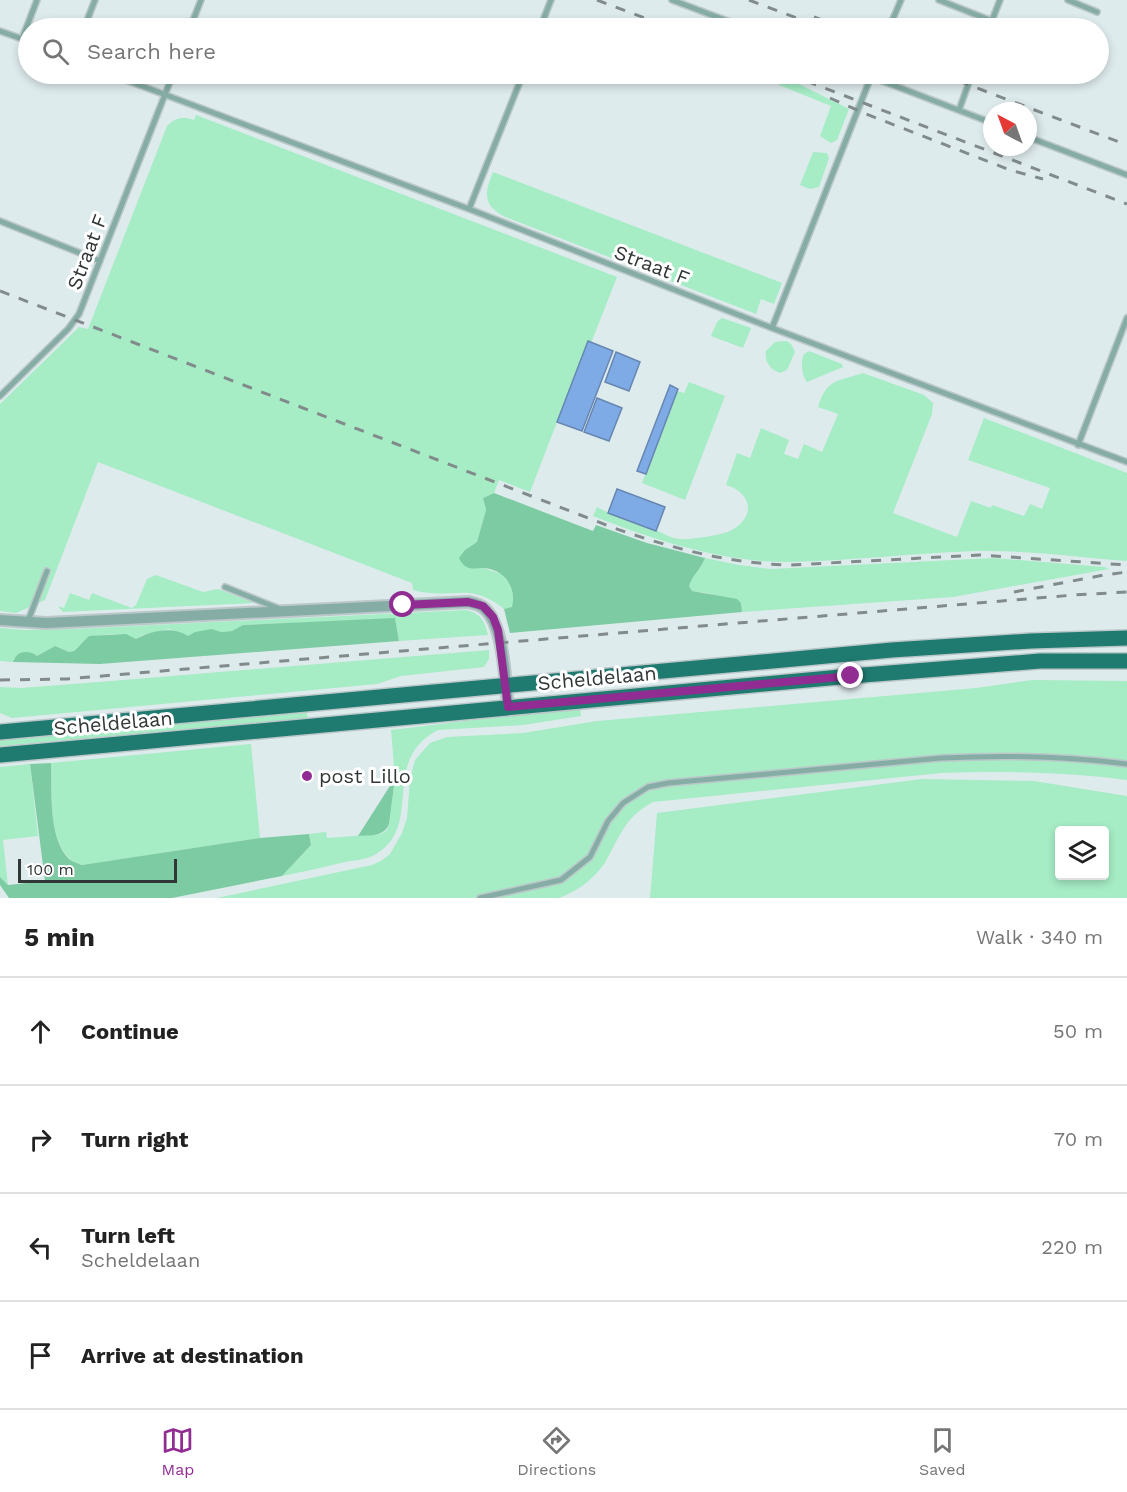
<!DOCTYPE html>
<html lang="en">
<head>
<meta charset="utf-8">
<style>
	:root { --surface:#fff; --page:#f6f6f6; --text:#222; --muted:#767676; --line:#e0e0e0; --accent:#912c92 }
	body { margin:0; font-family:"Work Sans",sans-serif; background:var(--page); color:var(--text) }
	.controls { position:absolute; right:18px; bottom:18px; display:grid; overflow:hidden; border-radius:6px; box-shadow:0 3px 9px #0003 }
	.controls button { width:54px; height:54px; display:grid; place-items:center; padding:0; border:0; border-bottom:2px solid var(--line); background:var(--surface); color:var(--text); font:30px sans-serif }
	.compass { position:absolute; left:983px; top:102px; width:54px; height:54px; border-radius:50%; background:var(--surface); box-shadow:0 3px 9px #0003; rotate:319deg }
	.scale { position:absolute; left:18px; bottom:15px; width:159px; box-sizing:border-box; padding-left:6px; border:3px solid #313637; border-top:0; font-size:16px; line-height:21px; white-space:nowrap; color:#313637; -webkit-text-stroke:4px #fff; paint-order:stroke }
	.stop { position:absolute; width:18px; height:18px; margin:-14px; border:4px solid #912c92; border-radius:50%; background:#fff }
	.stop.end { background:#912c92; border-color:#fff; box-shadow:0 2px 6px #0008 }
	.list { margin:0; padding:0; list-style:none }
	h2 { display:flex; justify-content:space-between; align-items:center; height:78px; margin:0; padding:0 24px; font-size:26px }
	h2 small { font-size:20px; font-weight:400; color:var(--muted) }
	.list li { display:grid; grid-template-columns:39px 1fr auto; gap:18px; align-items:center; box-sizing:border-box; height:108px; padding:0 24px; border-top:2px solid var(--line) }
	.list b { display:block; font-size:22px; white-space:nowrap }
	.list p { margin:0; font-size:20px; white-space:nowrap; color:var(--muted) }
	.list em { font-size:20px; font-style:normal; color:var(--muted) }
	.icon { flex:none; width:33px; height:33px; fill:none; stroke:currentColor; stroke-width:2; stroke-linecap:round; stroke-linejoin:round }
	.map { position:relative; flex:none; width:1127px; height:898px; overflow:hidden }
	.search { position:absolute; background:var(--surface); box-shadow:0 3px 9px #0003; left:18px; right:18px; top:18px; height:66px; display:flex; align-items:center; gap:15px; box-sizing:border-box; padding:0 21px; border-radius:33px; color:var(--muted); font-size:22px }
	.sheet { height:510px; background:var(--surface) }
	nav { display:flex; justify-content:space-around; align-items:center; box-sizing:border-box; height:84px; border-top:2px solid var(--line); background:var(--surface); font-size:16px; color:var(--muted) }
	nav a { display:grid; justify-items:center; gap:3px }
	nav .on { color:var(--accent) }
	.map>svg:first-child { display:block }
	.green { fill:#a6ecc5; fill-rule:evenodd }
	.forest { fill:#7dcba2 }
	.water { fill:#7eaae5; stroke:#6787b1; stroke-width:1.5 }
	.lines { fill:none; stroke-linecap:round; stroke-linejoin:round }
	.service-casing { stroke:#bbc7c9; stroke-width:8 }
	.minor-casing { stroke:#bbc7c9; stroke-width:14 }
	.primary-casing { stroke:#bbc7c9; stroke-width:18 }
	.service { stroke:#85ada6; stroke-width:5 }
	.minor { stroke:#85ada6; stroke-width:10 }
	.primary { stroke:#1f7a70; stroke-width:15 }
	.rail { stroke:#828b8c; stroke-width:3; stroke-dasharray:10 10; stroke-linecap:butt }
	.route { stroke:#912c92; stroke-width:8 }
	.poi-dot { fill:#912c92; stroke:#fff; stroke-width:2 }
	.labels { text-anchor:middle; dominant-baseline:central; stroke-width:6; stroke-linejoin:round; paint-order:stroke }
	.street-label { font-size:20px; fill:#313637; stroke:#fff }
	.poi-label { font-size:20px; fill:#313637; stroke:#fff; text-anchor:start }
</style>
</head>
<body>
<div class="map">
<svg width="1127" height="898" viewBox="0 0 1127 898">
	<rect width="100%" height="100%" fill="#deebed"/>
	<path class="green" d="M783,76L849,109L837,140L831,143L820,136L831,106L779,85Z
		M196,115L617,277L591,343L588,342L530,492L499,480L494,493L483,498L486,510L477,542L465,550L483,568L502,574L511,586L514,601L512,608L504,609C469,580 451,601 413,590L412,583L98,462L45,600L16,613L0,611V404L79,327L88,329L167,126C175,118 182,116 194,120Z
		M813,152L827,153L829,158L819,187L810,189L800,185Z
		M493,172L782,283L774,304L761,299L756,314L503,216C482,204 485,192 493,172Z
		M722,318L751,328L743,348L711,336L717,322Z
		M787,341L791,344L795,352L787,370L780,373C770,370 764,361 766,351L775,342Z
		M809,351L842,364L843,367L807,382C802,376 800,362 804,354Z
		M863,373L924,395L933,403L932,414L893,513L957,537L971,501L991,508L992,505L1024,516L1030,504L1042,509L1050,488L968,460L984,418L1127,473V561C1077,557 1027,550 977,551C914,553 850,561 787,562C721,562 654,540 593,516L597,507C616,517 637,524 658,531C664,534 673,539 680,539C690,540 722,535 730,531C756,518 753,493 726,485L737,453L750,458L761,428L789,440L784,454L798,459L804,444L822,452L838,414L818,407C827,378 837,382 863,373Z
		M689,382L725,396L685,500L642,483L677,391L684,393Z
		M705,558L739,565L771,569L993,558L1105,567L1109,569L953,597L742,612L741,603L707,593L692,591L689,586C693,574 701,569 705,558Z
		M156,575L203,592L218,589L254,603L63,612L58,606L64,608L70,593L89,600L92,593L132,608L136,605L147,579Z
		M466,610C481,613 485,622 488,635L399,641L395,619L243,625L232,631L221,632L212,629L188,636L169,629L142,635L136,639C117,630 87,634 74,651L69,652L55,646L37,656L14,658L13,662L0,661V628L26,630L71,629Z
		M489,650V659L484,667L401,676L377,684L12,718L0,713V687L21,688L111,681Z
		M1032,680L1127,681V780C1066,772 1003,771 942,773L653,802C623,818 620,838 604,864C594,879 575,893 558,898H217L372,865L381,861L390,854L402,833L407,818L410,779L415,760L430,743L447,737L523,733L597,721L976,688Z
		M580,707L581,716L523,725L438,730C379,760 425,825 376,854C366,860 356,860 345,862C324,867 303,872 282,876L311,845L309,834L326,832L327,838L381,834L387,830L389,824L395,778L391,730Z
		M306,710L308,718L0,746V739Z
		M251,744L260,838L83,865C78,863 73,862 70,859C48,839 52,791 51,763Z
		M30,764L38,836L3,840L8,885L0,877V767Z
		M922,779L1034,781L1127,796V898H650L657,813ZM1060,830H1104V876H1060Z"/>
	<path class="forest" d="M494,493L593,531L596,525L647,543L705,558C701,569 693,574 689,586L692,591L737,599L741,603L742,612L510,633L504,609L512,607C517,587 504,569 483,568C476,568 471,570 465,566C463,565 460,560 459,558L465,550L477,542L486,510L483,498Z
		M395,618L399,641L100,664L13,662C17,650 29,650 37,656L55,646L69,652L74,651L89,636L126,634L136,639C151,630 174,626 188,636L195,632L212,629L221,632L232,631L243,625Z
		M51,763C52,791 48,838 69,859C73,862 78,863 82,865L260,838L309,834L311,845L282,876L172,898H9L0,885V877L8,885L45,881L30,764Z
		M395,778L389,824C384,837 370,835 358,836Z"/>
	<path class="water" d="M588,341L613,351L582,431L557,422Z
		M616,352L640,362L629,391L605,382Z
		M670,385L678,389L646,474L637,471Z
		M597,398L622,408L609,441L584,432Z
		M617,489L665,507L656,531L608,513Z"/>
	<g class="lines">
		<defs>
			<path id="service" d="M672,0L746,28
				M939,0L992,21
				M1068,0L1097,12
				M84,28L95,0
				M190,28L201,0
				M540,28L551,0
				M889,28L901,0
				M989,28L1000,0
				M0,31L28,41
				M22,39L37,0
				M110,74L469,209L772,328L1127,462
				M864,74L992,123
				M959,110L972,74
				M1028,137L1127,175
				M469,209L523,74
				M0,221L100,261
				M772,328L872,74
				M0,396L68,329L79,314L173,74
				M1078,445L1127,318
				M225,587L280,609
				M28,621L47,571
				M480,898L561,880L590,857L608,821L623,803L648,787L668,783L941,758C1003,755 1066,756 1127,764"/>
			<path id="minor" d="M0,620L46,623L468,602C474,603 481,605 485,609C504,626 505,681 508,707"/>
			<path id="primary" d="M0,732L892,650L1031,641L1127,638
				M0,755L851,676L1040,661H1127"/>
		</defs>
		<use href="#service" class="service-casing"/>
		<use href="#minor" class="minor-casing"/>
		<use href="#primary" class="primary-casing"/>
		<use href="#service" class="service"/>
		<use href="#minor" class="minor"/>
		<use href="#primary" class="primary"/>
		<path class="rail" d="M597,0L671,28
			M749,0L823,28
			M814,17L844,28
			M788,74L1127,204
			M940,74L1127,145
			M830,98L866,114L1010,170L1043,179
			M0,291L614,528C671,548 730,564 791,565L980,555L1127,565
			M1014,592L1104,575L1127,572
			M0,680L66,679L1074,595L1127,592"/>
	</g>
	<g class="lines">
		<path class="route" d="M403,605L468,602L483,606L493,617L498,630L508,707L851,676"/>
	</g>
	<circle class="poi-dot" cx="307" cy="776" r="6"/>
	<g class="labels">
		<g class="street-label">
			<text transform="translate(87 252) rotate(-69)">Straat F</text>
			<text transform="translate(652 265) rotate(21)">Straat F</text>
			<text transform="translate(597 678) rotate(-5)">Scheldelaan</text>
			<text transform="translate(113 723) rotate(-5)">Scheldelaan</text>
		</g>
		<g class="poi-label">
			<text x="319" y="776">post Lillo</text>
		</g>
	</g>
</svg>
<div class="controls">
<button><svg class="icon" aria-label="layers" viewBox="0 0 24 24"><path d="M12 4l9 5-9 5-9-5zM3 14l9 5 9-5"/></svg></button>
</div>
<svg class="compass" viewBox="-18 -18 36 36"><path d="M0-13l5 13h-10z" fill="#e53935"/><path d="M0 13l5-13h-10z" fill="#767676"/></svg>
<div class="scale">100 m</div>
<div class="stop" style="left:403px;top:605px"></div>
<div class="stop end" style="left:851px;top:676px"></div>
<div class="search"><svg class="icon" aria-label="search" viewBox="0 0 24 24"><circle cx="10" cy="10" r="6"/><path d="M15 15l6 6"/></svg>Search here</div>
</div>
<section class="sheet">
<h2>5 min<small>Walk · 340 m</small></h2>
<ul class="list">
<li><svg class="icon" aria-label="ahead" viewBox="0 0 24 24"><path d="M12 20V5M6 11l6-6 6 6"/></svg><div><b>Continue</b></div><em>50 m</em></li>
<li><svg class="icon" aria-label="right" viewBox="0 0 24 24"><path d="M7 20v-9h11M14 6l5 5-5 5"/></svg><div><b>Turn right</b></div><em>70 m</em></li>
<li><svg class="icon" aria-label="left" viewBox="0 0 24 24"><path d="M17 20v-9H6M10 6l-5 5 5 5"/></svg><div><b>Turn left</b><p>Scheldelaan</p></div><em>220 m</em></li>
<li><svg class="icon" aria-label="arrive" viewBox="0 0 24 24"><path d="M6 21V4h12l-3 4 3 4H6"/></svg><div><b>Arrive at destination</b></div></li>
</ul>
</section>
<nav>
<a class="on"><svg class="icon" aria-label="map" viewBox="0 0 24 24"><path d="M3 6l6-2 6 2 6-2v14l-6 2-6-2-6 2zM9 4v14M15 6v14"/></svg>Map</a>
<a><svg class="icon" aria-label="directions" viewBox="0 0 24 24"><path d="M12 3l9 9-9 9-9-9zM9 14v-3h6M13 9l2 2-2 2"/></svg>Directions</a>
<a><svg class="icon" aria-label="saved" viewBox="0 0 24 24"><path d="M7 4h10v16l-5-4-5 4z"/></svg>Saved</a>
</nav>
</body>
</html>
